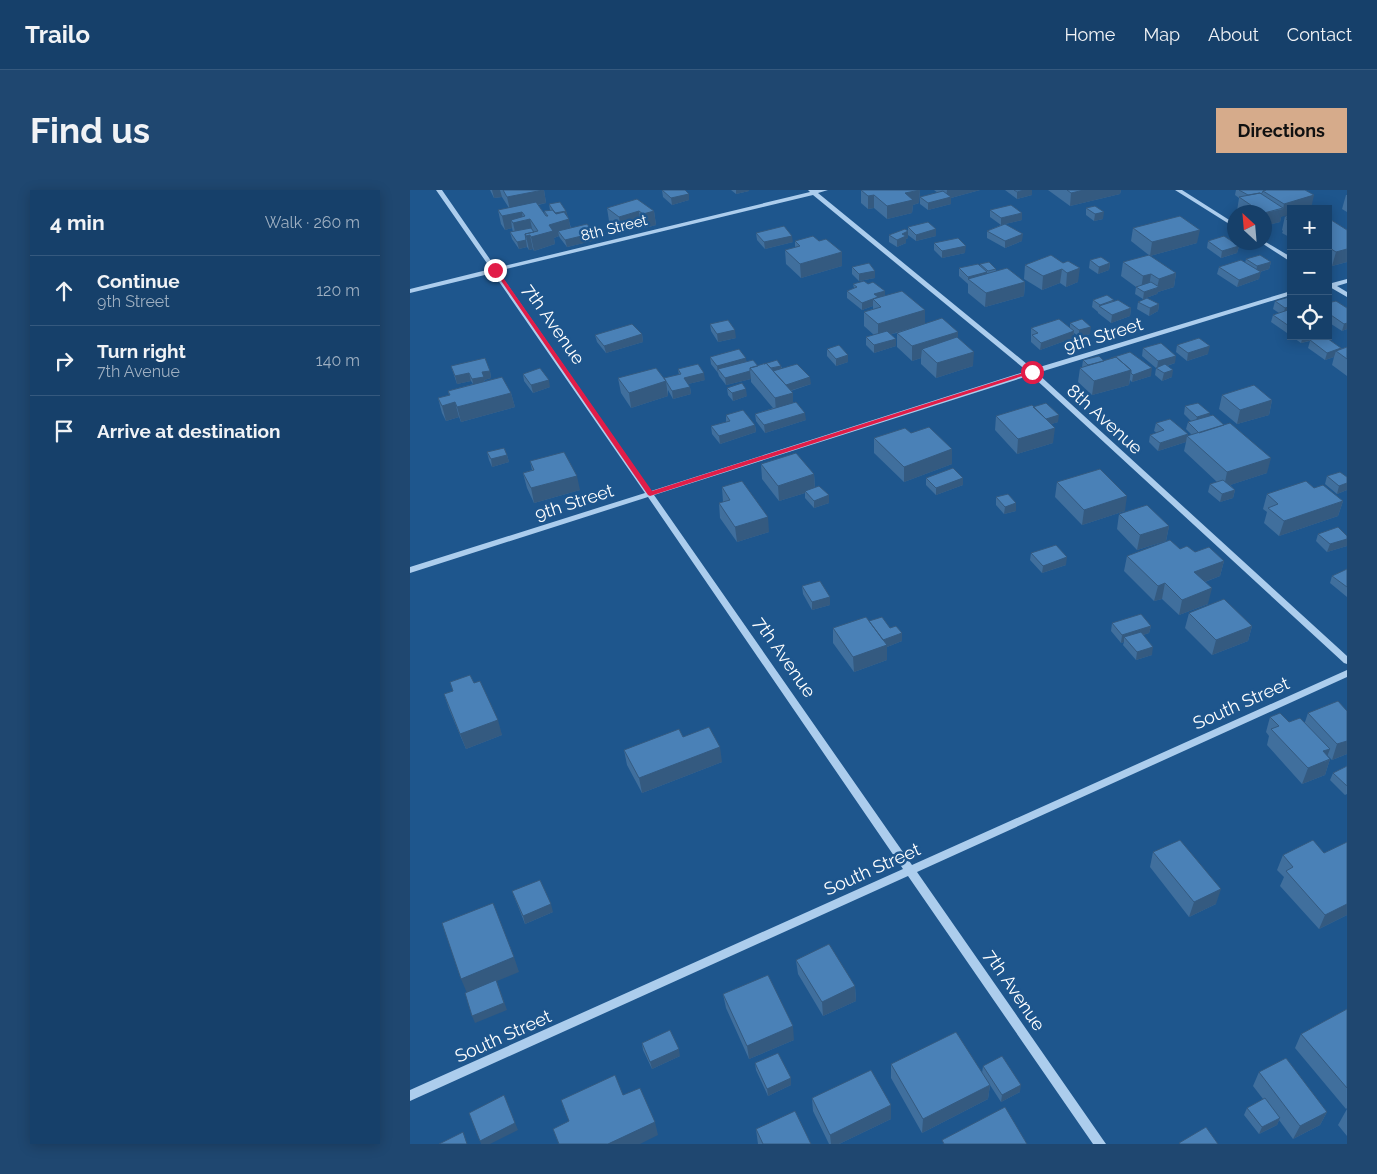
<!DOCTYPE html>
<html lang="en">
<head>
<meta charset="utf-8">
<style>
	:root { --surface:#16406a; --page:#1f4770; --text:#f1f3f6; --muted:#9eafc1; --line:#35597e; --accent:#d6ab8b }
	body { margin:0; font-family:Raleway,sans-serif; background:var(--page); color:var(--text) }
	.controls { position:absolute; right:15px; top:15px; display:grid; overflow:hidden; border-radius:0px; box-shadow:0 2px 12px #0003 }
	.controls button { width:45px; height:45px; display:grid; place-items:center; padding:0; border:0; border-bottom:1px solid var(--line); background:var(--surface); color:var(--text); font:25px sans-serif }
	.compass { position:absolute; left:817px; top:15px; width:45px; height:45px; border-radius:50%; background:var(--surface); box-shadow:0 2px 12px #0003; rotate:334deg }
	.stop { position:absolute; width:15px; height:15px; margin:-11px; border:4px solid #e11d48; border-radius:50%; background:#fff }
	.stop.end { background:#e11d48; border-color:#fff; box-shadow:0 1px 5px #0008 }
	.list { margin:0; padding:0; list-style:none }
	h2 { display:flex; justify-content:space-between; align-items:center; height:65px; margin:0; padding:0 20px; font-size:21px }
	h2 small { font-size:16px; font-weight:400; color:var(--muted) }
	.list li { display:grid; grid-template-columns:32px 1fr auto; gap:15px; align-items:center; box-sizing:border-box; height:70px; padding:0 20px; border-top:1px solid var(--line) }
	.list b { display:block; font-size:19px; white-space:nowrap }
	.list p { margin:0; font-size:16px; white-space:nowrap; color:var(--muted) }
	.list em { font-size:16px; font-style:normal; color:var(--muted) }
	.icon { flex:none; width:28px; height:28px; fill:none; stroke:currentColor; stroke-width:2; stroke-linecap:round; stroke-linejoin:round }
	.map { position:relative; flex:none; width:937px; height:954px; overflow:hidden; border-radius:0px }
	header { display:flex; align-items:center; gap:30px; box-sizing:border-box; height:70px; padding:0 25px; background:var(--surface); border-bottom:1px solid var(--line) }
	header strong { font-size:24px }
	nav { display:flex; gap:28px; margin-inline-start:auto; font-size:18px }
	.intro { display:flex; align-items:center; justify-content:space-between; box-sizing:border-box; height:120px; padding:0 30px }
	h1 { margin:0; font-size:35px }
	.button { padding:12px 22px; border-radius:0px; background:var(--accent); color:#111; font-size:18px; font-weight:700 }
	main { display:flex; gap:30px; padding:0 30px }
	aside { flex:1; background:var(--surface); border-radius:0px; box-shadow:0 2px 12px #0003 }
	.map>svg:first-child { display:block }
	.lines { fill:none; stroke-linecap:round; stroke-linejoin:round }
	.minor { fill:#accded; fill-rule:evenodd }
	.wall { fill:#406f9d }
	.shaded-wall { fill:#345a80 }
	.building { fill:#4a81b7; stroke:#345a80 }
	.route { fill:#e11d48 }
	.labels { text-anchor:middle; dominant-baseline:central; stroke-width:5; stroke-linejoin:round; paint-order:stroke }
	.far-street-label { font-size:15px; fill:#fff; stroke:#1e568d }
	.street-label { font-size:18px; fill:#fff; stroke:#1e568d }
</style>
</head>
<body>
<header>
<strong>Trailo</strong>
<nav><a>Home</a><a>Map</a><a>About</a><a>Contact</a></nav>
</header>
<div class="intro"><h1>Find us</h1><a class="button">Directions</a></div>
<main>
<aside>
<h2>4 min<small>Walk · 260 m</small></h2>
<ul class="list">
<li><svg class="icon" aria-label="ahead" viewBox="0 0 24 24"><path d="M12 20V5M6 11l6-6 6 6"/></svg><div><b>Continue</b><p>9th Street</p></div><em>120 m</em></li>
<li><svg class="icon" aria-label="right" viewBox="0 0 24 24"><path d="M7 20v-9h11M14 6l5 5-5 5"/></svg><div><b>Turn right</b><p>7th Avenue</p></div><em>140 m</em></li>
<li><svg class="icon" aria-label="arrive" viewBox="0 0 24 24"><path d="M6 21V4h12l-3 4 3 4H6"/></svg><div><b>Arrive at destination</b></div></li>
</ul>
</aside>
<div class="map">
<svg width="937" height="954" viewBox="0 0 937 954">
	<rect width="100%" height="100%" fill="#1e568d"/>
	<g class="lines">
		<path class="minor" d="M26,0H32L86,78L400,2L398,0H418L408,3L623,179L881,101V105L627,183L937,466V474L934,473L621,185L244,305L502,675L937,480V487L507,682L696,954H683L498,686L0,911V900L493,679L238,307L0,383V377L235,303L83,83L0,103V99L81,79ZM403,5L617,181L241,301L88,81Z
			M765,0H772L824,33V37Z
			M854,51L881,67V72L850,52H854Z
			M937,89V93L927,96L937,102V107L918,96V91L922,93Z"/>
	</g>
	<path class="wall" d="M80,0H134L136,13L128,15L135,25L134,21L140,20L139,14L156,21L161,38L184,43L186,50L157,57L150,48L149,46L144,48L145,54L124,61L123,59L119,60L117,57L109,59L102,49L100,42H103L102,38L95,40L91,34L88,20L99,18L92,7L84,8Z
		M252,0L279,10L262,15L253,7Z
		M321,0H339V1L326,4Z
		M451,0H510L509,13L503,15L502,23L477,29L464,18L458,19L451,13Z
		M524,0H570L541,8V14L518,20L510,14V7L528,3Z
		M595,0H622V5L607,9Z
		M638,0H711L710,4L660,16Z
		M826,0H895L871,27L870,32L854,36V22H829L827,21L829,8L825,5Z
		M936,5H937V22L932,19Z
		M197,18L244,21L246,35L235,38L230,34L211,41L199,31Z
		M676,18L693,29L684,31L676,25Z
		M580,20L612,23V30L595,34L612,51L595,58L577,48V41L591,35L580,27Z
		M875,26H881V48L872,43L873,41L872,40Z
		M918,28L937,40V72L922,76L918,73Z
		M498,37L526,39V46L506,51L498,45V48L496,49V53L487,57L479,52V45L498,41Z
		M723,38L787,53L740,66L721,51Z
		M346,43L383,52L355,59L347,50Z
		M385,51H409L432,62V76L391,88L376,74L375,60L385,58Z
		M798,51L829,56L827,63L811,68L797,58Z
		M524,53L555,63L532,68L524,60Z
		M641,65L668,92L656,97L650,93L632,100L614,89L615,75Z
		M836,69L861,72L859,79L850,82L849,89L827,97L807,84L809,77L835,73Z
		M680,70L700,73L699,80L688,84L679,78Z
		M713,72L766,83L764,97L748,102L747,104L733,109L725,104L726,97L711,86Z
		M570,74L586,79V81L615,92L614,106L575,117L558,103V94L549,86V78L570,76Z
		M442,77L465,88L449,91L442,84Z
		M443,94H458L475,101V106L515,134L548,142V148L563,176L526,188L511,174V168L502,171L487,157V143L481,144L486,156L464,163L456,155V147L464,145L454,136V122L463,119V116L452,120L437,108V101L444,98Z
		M881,108V146L878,144V142L877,143L861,132L863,125L869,123L863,119L865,111Z
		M683,110L704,111L721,118L720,126L701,133L688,123V122L682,117Z
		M728,112L749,114L748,121L739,126L727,119Z
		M918,113L937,118V139L932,141L918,132Z
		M660,133L680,144L669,147L664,143L663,148L630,160L621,152V138L660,137Z
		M300,134L326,148L308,152L301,141Z
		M232,144L233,152L196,163L187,152L185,145Z
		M881,146H907L906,148L931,158L930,159L937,157V186L922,175L924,167L915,170L898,158L900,151L891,153Z
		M767,155L798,164L777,171L766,162Z
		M733,158L765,173L757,176L762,187L752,191L745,185L746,178L732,166Z
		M417,159L438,165V172L426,176L417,166Z
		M300,167L336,171L348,176H371L372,178L401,194L381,201L383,212L396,230L355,243L346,231L345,224L363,218L341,192V189L316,195L309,186L308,183L301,174Z
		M701,168L741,186L722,192L720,190L719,195L682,205L668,192L670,178L672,177L673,170L694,171L701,169Z
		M41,176L80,181L81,188L74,190L75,191L101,203L105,217L51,232L49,227L36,231L32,223L28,208L39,205L38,201L63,194L61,191L47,194Z
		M268,179L295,190L278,194L280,197L281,204L263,209L258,200V206L221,218L211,203L208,188H254L269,185Z
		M113,184L140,197L123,203L114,191Z
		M317,198L337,206L323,211L318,205Z
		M812,205L862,210L859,225L827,234L809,219Z
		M775,216L800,226L857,283L820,295L825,300L823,308L810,312L798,302L800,294L807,292L774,261L776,252L748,261L739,252L740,245L747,243L744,241L746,233L778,244V246L782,245L776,239L778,232L781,231L774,224Z
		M623,217L648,232L641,234L643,253L607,264L585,240L586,226Z
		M316,225L345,235L346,242L310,254L302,244L301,236L316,232Z
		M501,243L542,274L494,292L464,263V248Z
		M77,262L97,265L99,272L82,277L79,270Z
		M120,271L170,300L124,313L117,298L113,283L122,280Z
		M351,274L404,284L405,297L419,305V313L404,318L395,308V303L369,311L352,289Z
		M917,286L937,287V300L927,304L915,294Z
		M516,288L553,295L526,305L516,295Z
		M647,292L715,321L672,335L645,307Z
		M312,297L359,342L327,352L310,328L309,313L313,312Z
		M904,298L933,311L928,326L869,346L854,333L857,322L853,319L857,304Z
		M586,307L606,321L594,324L586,315Z
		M709,324L759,336L756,351L727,360L707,339Z
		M908,344L937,346V356L917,362L906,351Z
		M770,359L814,371L810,386L795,392L798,414L769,425L752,409L744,411L714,381L717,366Z
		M621,363L656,375L632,383L620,370Z
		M937,379V407L920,393L922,386Z
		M392,396L420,415L402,420L393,404Z
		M779,423L842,436L838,451L802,465L775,438Z
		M459,431L480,438L492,443V451L477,457V470L444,482L423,453V438Z
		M702,433L741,436L739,443L733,445L742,465L726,470L713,455L714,452L711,453L701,441Z
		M40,492L64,493L92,545L56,559L39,519L34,504L43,501Z
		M937,521V564L922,570L917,565V566L920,569L915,585L892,594L857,555L859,546L856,542L860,527L879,532H895L898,523Z
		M273,547L312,572L232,603L217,575L214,560Z
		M937,576V604L935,605L920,590L923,583Z
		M937,652V725L909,739L870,696L874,687L867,680L873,665L914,663Z
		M743,662L806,714L779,727L740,677Z
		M102,701L143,722L115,734Z
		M386,770L445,796L446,811L413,826L388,784Z
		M313,804L384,850L339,869L316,818Z
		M937,819V918L936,919L885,858L891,844Z
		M232,853L270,866L242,879L233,860Z
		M345,873L381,888V895L358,906L346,880Z
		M481,874L572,883L573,876L610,902L591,912L580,895L578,909L512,943L481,888Z
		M849,882L917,922L910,935L883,949L869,930L867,935L849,944L834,925L837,918L853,909L843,896Z
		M402,908L481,915V929L429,954H419L403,921Z
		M937,919V946L928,935Z
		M346,939L401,954H348Z"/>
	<path class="shaded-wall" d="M82,0H90L92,7L84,8Z
		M134,0L136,13L100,20L97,7Z
		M326,0H339V1L326,4Z
		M510,0L509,13L503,15L502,23L477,29V16L495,3Z
		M537,0H570L541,8V14L518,20V13L536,8Z
		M614,0H622V5L607,9V2Z
		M674,0H711L710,4L660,16L661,3Z
		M279,4V10L262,15L261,8Z
		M464,5V18L458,19V6Z
		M904,5L901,19H881V24L871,27L870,32L854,36V23L873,19L874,14Z
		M156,21L158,27L147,30L145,23Z
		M229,21L230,34L211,41L209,27Z
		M244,21L246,35L235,38L233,24Z
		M112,22L113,31L120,29L123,43L106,46L103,33L101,30L102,38L95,40L92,26Z
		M694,22L693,29L684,31L685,24Z
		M612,23V30L591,35V28Z
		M159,29L161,42L148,41L149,46L144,48L145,54L124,61L121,47L139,35Z
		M526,39V46L506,51V45Z
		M790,40L787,53L740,66L742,52Z
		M498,41V48L496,49V53L487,57V50L492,44Z
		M184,43L186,50L157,57L155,50Z
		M613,44L612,51L595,58V51Z
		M120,45L123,59L119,60L116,46Z
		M382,46L383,52L355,59L354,52Z
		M116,50L117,57L109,59L107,52Z
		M556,56L555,63L532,68V61Z
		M829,56L827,63L811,68L812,61Z
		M937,59V72L922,76L926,62Z
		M432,62V76L391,88L390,74Z
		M861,72L859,79L846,83L847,76Z
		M700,73L699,80L688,84L689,77Z
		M670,78L668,92L656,97L657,83Z
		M652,79L650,93L632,100L633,86Z
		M465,81V88L449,91V84Z
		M577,82V89H558V94V87Z
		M851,82L849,89L827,97L829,90Z
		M766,83L764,97L748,102L747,104L733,109L734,102L747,98L749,89Z
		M741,84L739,97L731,100L733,86Z
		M615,92L614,106L575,117L576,103Z
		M475,101V108L464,111L463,109V116L452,120V113L464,104Z
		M749,114L748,121L739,126L740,118Z
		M881,116V123L873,126L875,118Z
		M721,118L720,126L701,133L702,125Z
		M515,120V134L468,148V134Z
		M937,133V139L932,141L934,134Z
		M881,135V137H880L878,142L877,143L879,136Z
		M681,137L680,144L669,147V140Z
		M325,140L326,148L308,152L307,144Z
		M664,141L663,148L630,160L631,153Z
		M548,142V156L512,159L511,168L502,171V156Z
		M232,144L233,152L196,163L194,156Z
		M893,146H907L906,149L891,153Z
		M486,149V156L464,163V155Z
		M800,156L798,164L777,171L778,163Z
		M931,158L929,163L926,161L924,167L915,170L917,163Z
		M564,162L563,176L526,188L527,173Z
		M438,165V172L426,176V169Z
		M766,166L765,173L747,179L748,171Z
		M336,168L337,175L308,179V183L307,176Z
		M371,176L372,183L363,185L359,179Z
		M742,178L741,186L722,192L723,185Z
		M721,180L719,195L682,205L684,191Z
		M763,180L762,187L752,191L754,183Z
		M80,181L81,188L74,190L75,194L64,197L62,189L72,182Z
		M340,181L341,189L316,195L315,188Z
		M59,183L61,191L47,194L45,186Z
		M294,183L295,190L274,195V188Z
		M400,187L401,194L373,203V196Z
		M139,190L140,197L123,203L121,195Z
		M256,191L258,206L221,218L219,203Z
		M280,197L281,204L263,209L262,201Z
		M336,199L337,206L323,211L322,203Z
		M101,203L105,217L51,232L47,217Z
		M383,203V217L366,222L365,208Z
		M862,210L859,225L827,234L830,220Z
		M45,212L49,227L36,231L32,216Z
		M395,223L396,230L355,243L354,235Z
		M800,223L798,231L785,234L787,227Z
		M649,225L648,232L632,237V230Z
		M345,235L346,242L310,254L309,246Z
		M645,238L643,253L607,264L608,249Z
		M778,244L777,247V246L776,252L748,261L750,253Z
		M542,259V274L494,292V277Z
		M97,265L99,272L82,277L81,269Z
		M861,268L857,283L814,297L817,282Z
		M404,284L405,299L395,301V303L369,311L368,296Z
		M167,286L170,300L124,313L121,298Z
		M553,288V295L526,305V298Z
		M937,293V300L927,304L929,296Z
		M825,300L823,308L810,312L812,304Z
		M419,305V313L404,318V311Z
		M717,306L715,321L672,335L674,320Z
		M933,311L928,326L869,346L874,331Z
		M606,313V321L594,324L595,317Z
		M358,327L359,342L327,352L325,337Z
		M759,336L756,351L727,360L730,345Z
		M937,349V356L917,362L920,354Z
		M657,367L656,375L632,383L633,376Z
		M814,371L810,386L781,397L784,382Z
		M755,393L752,409L744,411L748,396Z
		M802,398L798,414L769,425L772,410Z
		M420,407V415L402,420V412Z
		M741,436L739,443L717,450L714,447V452L711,453L712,445Z
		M842,436L838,451L802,465L806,450Z
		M492,443V451L477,457V470L444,482L443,467L471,451Z
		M743,457L742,465L726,470L727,462Z
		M88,530L92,545L56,559L50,544Z
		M937,551V564L922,570L927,554Z
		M310,557L312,572L232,603L229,588Z
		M920,559L915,572L920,569L915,585L892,594L898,578L913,561Z
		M811,699L806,714L779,727L784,712Z
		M141,714L143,722L115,734L113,726Z
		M937,714V725L909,739L915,725Z
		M104,767L109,782L87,791L97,820L65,833L62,826L57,803L51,789Z
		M445,796L446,811L413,826L412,812Z
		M383,836L384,850L339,869L337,856Z
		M269,859L270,866L242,879L240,872Z
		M381,888V895L358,906L357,899Z
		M580,895L578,909L512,943L513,929Z
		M611,895L610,902L591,912L592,905Z
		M94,905L108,940L80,954H71L70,951Z
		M481,915V929L429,954H421L420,945Z
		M917,922L910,935L883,949L890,936Z
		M870,928L867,935L849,944L852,937Z
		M245,932L248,945L230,954H198Z"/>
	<path class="building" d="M93,0H133L97,7Z
		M252,0H275L279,4L261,8Z
		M451,0H510L495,3L503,10L477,16L464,5L458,6Z
		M604,0H614L607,2Z
		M657,0H674L661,3Z
		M829,0H856L853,1L852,3L851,4L850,3L838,5Z
		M856,0H895L904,5L874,14L853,1Z
		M533,1L541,7L518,13L510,7Z
		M850,3L873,18L854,23L851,22L829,7Z
		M227,9L244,21L233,24L229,21L209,27L197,18Z
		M126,12L136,26H138L134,21L143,20L146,24L154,22L159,29L139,35L143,41L121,47L120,45L116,46L115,44L128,41L120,29L103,33L101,30L115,26L112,22L92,26L88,20Z
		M150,12L156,21L145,23L139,14Z
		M601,15L612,23L591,28L580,20Z
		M685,16L694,22L685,24L676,18Z
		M770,26L790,40L742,52L723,38Z
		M875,26H881V33L876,29H879Z
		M918,28L937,40V59L926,62L918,57Z
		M518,32L526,39L506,45L498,37Z
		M177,34L184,43L155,50L148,41Z
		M595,34L613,44L595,51L577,41Z
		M374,36L382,46L354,52L346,43Z
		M121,38L124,42L115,44L116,50L107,52L100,42Z
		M495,39L498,41L492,44L496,46L487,50L479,45Z
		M403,46L409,51L416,49L432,62L390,74L375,60L390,56L385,51Z
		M814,46L829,56L812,61L798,51Z
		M548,48L556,56L532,61L524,53Z
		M641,65L653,73L658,71L670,78L657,83L652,79L633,86L615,75Z
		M739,65L766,83L749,89L741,84L733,86L713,72Z
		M850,65L861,72L847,76L836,69Z
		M691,67L700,73L689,77L680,70Z
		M831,70L851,82L829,90L809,77Z
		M579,72L586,79L578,81L570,74Z
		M459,73L465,81L449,84L442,77Z
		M568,74L577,82L558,87L549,78Z
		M597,78L615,92L576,103L558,89Z
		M454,91L458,94L463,92L475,101L464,104L468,107L452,113L437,101L447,97L443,94Z
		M741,92L749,97L734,102L726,97Z
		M492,101L515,120L468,134L454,122L471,117L463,109Z
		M697,105L704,110L690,115L683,110Z
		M879,107L881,108V116L875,118L865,111Z
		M737,108L749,114L740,118L728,112Z
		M708,110L721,118L702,125L689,116Z
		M926,111L937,118V133L934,134L918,123V113Z
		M881,119V135L879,136L863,125Z
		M532,128L548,142L502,156L487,143Z
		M649,129L664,141L631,153L622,145L628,143L621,138Z
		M672,129L681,137L669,140L660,133Z
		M318,130L325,140L307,144L300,134Z
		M222,134L232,144L194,156L185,145Z
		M477,141L486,149L464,155L456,147Z
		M914,146L931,158L917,163L900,150Z
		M547,147L564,162L527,173L512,159Z
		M789,148L800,156L778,163L767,155Z
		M751,153L766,166L748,171L733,158Z
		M429,155L438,165L426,169L417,159Z
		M937,157V169L926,161Z
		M329,159L336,168L307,176L300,167Z
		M720,162L742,178L723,185L721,183V180L706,167L702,168H701Z
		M689,166L694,171L678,175L673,170Z
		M706,167L721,180L684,191L670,178Z
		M75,168L80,181L72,182L74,187L62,189L59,183L45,186L41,176Z
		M343,170L348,176L340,178V181L315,188L308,179Z
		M367,170L371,176L361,178L356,173L354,174Z
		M356,173L383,203L365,208L340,178Z
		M288,174L294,183L274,188L280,197L262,201L254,188L271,184L268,179Z
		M387,174L400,187L376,195L363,181Z
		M755,174L763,180L754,183L746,178Z
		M130,178L139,190L121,195L113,184Z
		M246,178L256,191L219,203L208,188Z
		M92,187L101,203L47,217L45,212L32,216L28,208L40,205L38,201Z
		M332,193L336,199L322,203L317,198Z
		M844,195L862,210L830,220L812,205Z
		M386,212L395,223L354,235L345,224Z
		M636,213L649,225L636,229L623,217Z
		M788,213L800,223L787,227L775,216Z
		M622,215L645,238L608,249L586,226Z
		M333,220L345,235L309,246L301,236L320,231L316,225Z
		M803,225L814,235L789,243L778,232Z
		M760,229L778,244L750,253L740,245L754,240L746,233Z
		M820,233L861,268L817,282L777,246Z
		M519,237L542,259L494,277L464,248L495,238L501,243Z
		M94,258L97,265L81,269L77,262Z
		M154,262L167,286L121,298L113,283L124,280L120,271Z
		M386,263L404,284L368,296L351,274Z
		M543,278L553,288L526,298L516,288Z
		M690,279L717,306L674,320L647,292Z
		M930,282L937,287V293L929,296L917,286Z
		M813,290L825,300L812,304L800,294Z
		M332,291L358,327L325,337L309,313L320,310L312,297Z
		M896,291L904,298L913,295L933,311L874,331L858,318L868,314L857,304Z
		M409,296L419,305L404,311L395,301Z
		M598,304L606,313L595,317L586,307Z
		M737,315L759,336L730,345L709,324Z
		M928,337L937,346V349L920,354L908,344Z
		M760,350L770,359L777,356L785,362L799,357L814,371L784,382L802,398L772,410L755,393L748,396L717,366Z
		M646,355L657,367L633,376L621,363Z
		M937,379V397L922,386Z
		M410,391L420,407L402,412L392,396Z
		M814,409L842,436L806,450L779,423Z
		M731,424L741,436L712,445L702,433Z
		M456,427L477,455L443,467L423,438Z
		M472,427L480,438L486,436L492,443L473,450L459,431Z
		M731,442L743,457L727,462L714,447Z
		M60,485L64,493L70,491L88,530L50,544L34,504L43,501L40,492Z
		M928,511L937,521V551L927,554L898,523Z
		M870,523L879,532L890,528L920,559L913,561L920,569L898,578L861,539L869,536L860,527Z
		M299,537L310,557L229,588L214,560L269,539L273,547Z
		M937,576V596L923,583Z
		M770,650L811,699L784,712L743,662Z
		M903,650L914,663L937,652V714L915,725L876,681L883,677L873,665Z
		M130,690L141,714L113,726L102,701Z
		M83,713L104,767L51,789L32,733Z
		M419,754L445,796L412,812L386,770Z
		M358,785L383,836L337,856L313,804Z
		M86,790L94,813L62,826L55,803Z
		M937,819V898L891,844Z
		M260,840L269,859L240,872L232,853Z
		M546,842L580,895L513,929L481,874Z
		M368,863L381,888L357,899L345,873Z
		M592,866L611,895L592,905L573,876Z
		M876,868L917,922L890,936L849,882Z
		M461,880L481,915L420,945L402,908Z
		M205,885L213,905L230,898L245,932L198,954H149L143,939L159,931L151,910Z
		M94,905L105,933L70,951L59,923Z
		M855,908L870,928L852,937L837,918Z
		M595,917L617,954H534L532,950Z
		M385,921L401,954H353L346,939Z
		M796,937L808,954H770L769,953Z
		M53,942L57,954H29Z"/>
	<path class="route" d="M83,79H87L242,301L619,181L625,182L240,306L238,305Z"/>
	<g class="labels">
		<g class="far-street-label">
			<text transform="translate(204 38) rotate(-14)">8th Street</text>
		</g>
		<g class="street-label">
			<text transform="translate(144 134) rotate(55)">7th Avenue</text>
			<text transform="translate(693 145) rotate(-17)">9th Street</text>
			<text transform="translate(695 229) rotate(42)">8th Avenue</text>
			<text transform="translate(164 312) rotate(-18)">9th Street</text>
			<text transform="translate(375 467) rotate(55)">7th Avenue</text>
			<text transform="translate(831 513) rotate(-24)">South Street</text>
			<text transform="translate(462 679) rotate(-24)">South Street</text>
			<text transform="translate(605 800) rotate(56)">7th Avenue</text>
			<text transform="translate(93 846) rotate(-24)">South Street</text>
		</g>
	</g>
</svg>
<div class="controls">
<button>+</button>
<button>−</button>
<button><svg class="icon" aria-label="locate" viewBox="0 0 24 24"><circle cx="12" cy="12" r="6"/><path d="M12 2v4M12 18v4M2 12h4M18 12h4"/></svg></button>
</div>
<svg class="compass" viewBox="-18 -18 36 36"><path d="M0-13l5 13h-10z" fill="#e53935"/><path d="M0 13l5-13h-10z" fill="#9eafc1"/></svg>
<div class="stop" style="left:622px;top:182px"></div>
<div class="stop end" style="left:85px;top:80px"></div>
</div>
</main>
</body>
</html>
